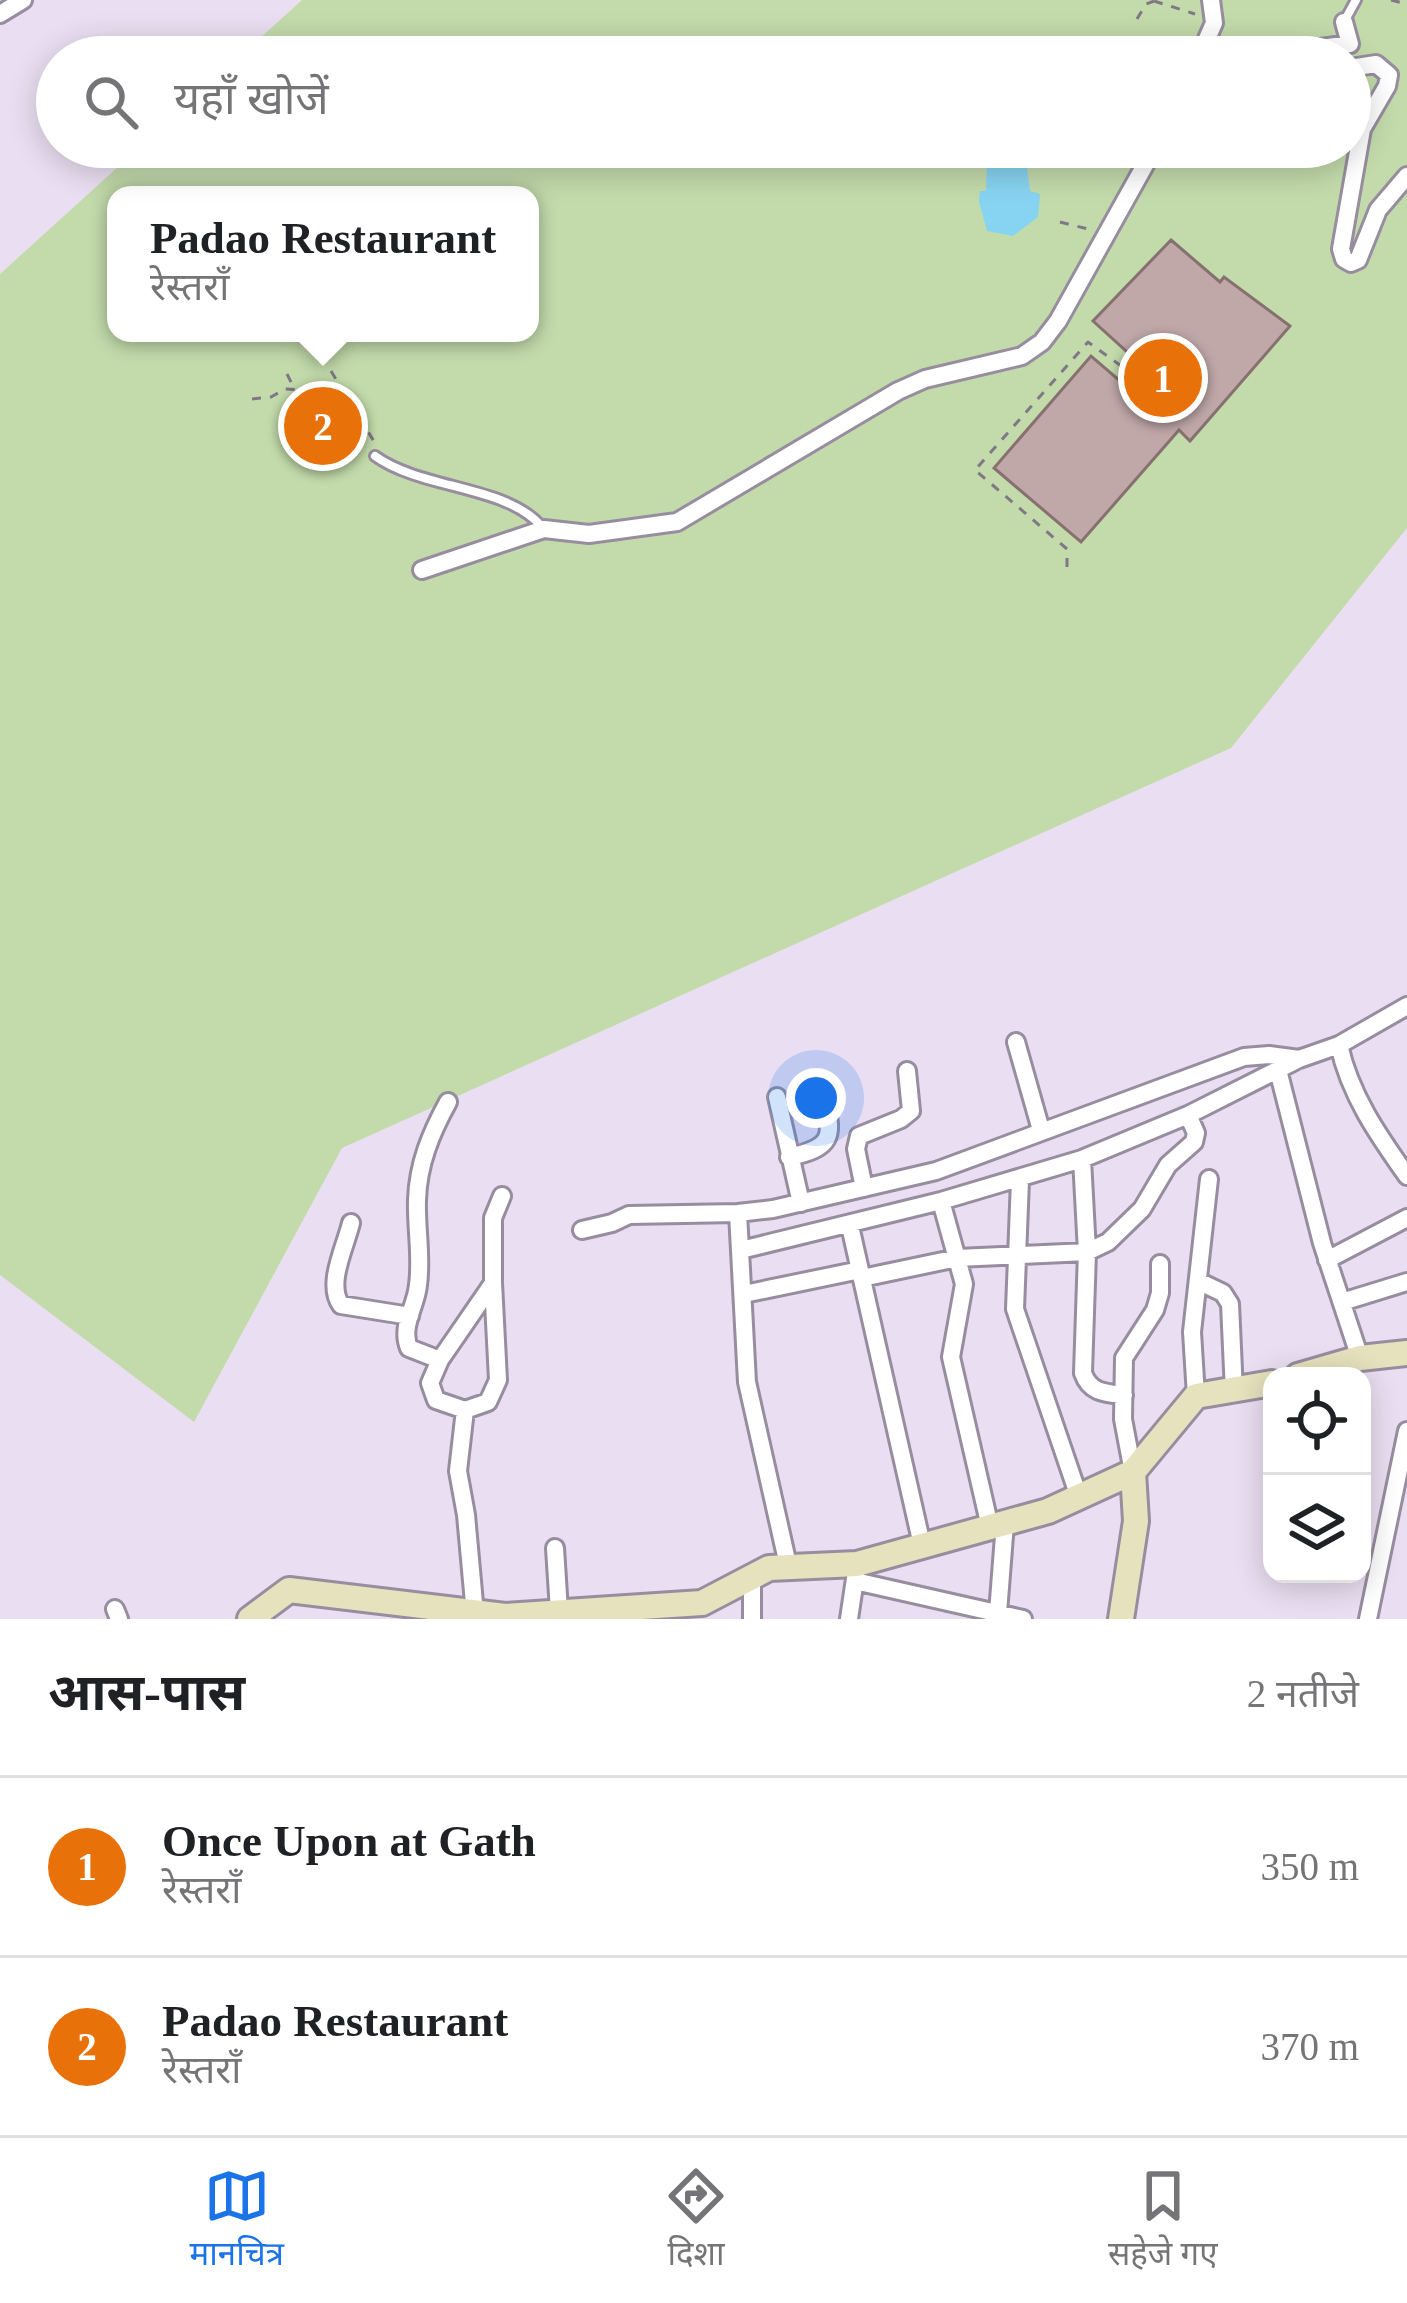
<!DOCTYPE html>
<html lang="hi">
<head>
<meta charset="utf-8">
<style>
	:root { --surface:#fff; --page:#f2f2f2; --text:#202124; --muted:#757577; --line:#e0e0e0; --accent:#1a73e8 }
	body { margin:0; font-family:"Times New Roman","Noto Sans Devanagari",serif; background:var(--page); color:var(--text) }
	.controls { position:absolute; right:36px; bottom:36px; display:grid; overflow:hidden; border-radius:24px; box-shadow:0 6px 30px #0003 }
	.controls button { width:108px; height:108px; display:grid; place-items:center; padding:0; border:0; border-bottom:3px solid var(--line); background:var(--surface); color:var(--text); font:60px sans-serif }
	.you { position:absolute; left:816px; top:1098px; width:42px; height:42px; margin:-30px; border:9px solid #fff; border-radius:50%; background:#1a73e8; box-shadow:0 0 0 18px #1a73e833 }
	.badge { display:grid; place-items:center; width:78px; height:78px; border-radius:50%; background:var(--accent); color:#fff; font-size:39px; font-weight:700 }
	.pin { position:absolute; translate:-50% -50%; border:6px solid #fff; box-shadow:0 3px 12px #0006 }
	.popup { position:absolute; left:107px; top:186px; width:432px; height:156px; box-sizing:border-box; display:grid; place-content:center; border-radius:24px; background:var(--surface); filter:drop-shadow(0 3px 9px #0005); font-size:39px; white-space:nowrap; color:var(--muted) }
	.popup b { font-size:45px; color:var(--text) }
	.popup::after { content:''; position:absolute; left:50%; top:100%; margin-left:-24px; border:24px solid transparent; border-top-color:var(--surface) }
	.list { margin:0; padding:0; list-style:none }
	h2 { display:flex; justify-content:space-between; align-items:center; height:156px; margin:0; padding:0 48px; font-size:51px }
	h2 small { font-size:39px; font-weight:400; color:var(--muted) }
	.list li { display:grid; grid-template-columns:78px 1fr auto; gap:36px; align-items:center; box-sizing:border-box; height:180px; padding:0 48px; border-top:3px solid var(--line) }
	.list b { display:block; font-size:45px; white-space:nowrap }
	.list p { margin:0; font-size:39px; white-space:nowrap; color:var(--muted) }
	.list em { font-size:39px; font-style:normal; color:var(--muted) }
	.icon { flex:none; width:66px; height:66px; fill:none; stroke:currentColor; stroke-width:2; stroke-linecap:round; stroke-linejoin:round }
	.map { position:relative; flex:none; width:1407px; height:1619px; overflow:hidden }
	.search { position:absolute; background:var(--surface); box-shadow:0 6px 30px #0003; left:36px; right:36px; top:36px; height:132px; display:flex; align-items:center; gap:30px; box-sizing:border-box; padding:0 42px; border-radius:66px; color:var(--muted); font-size:45px }
	.sheet { height:516px; background:var(--surface) }
	nav { display:flex; justify-content:space-around; align-items:center; box-sizing:border-box; height:168px; border-top:3px solid var(--line); background:var(--surface); font-size:33px; color:var(--muted) }
	nav a { display:grid; justify-items:center; gap:6px }
	nav .on { color:var(--accent) }
	.map>svg:first-child { display:block }
	.green { fill:#c3dbab; fill-rule:evenodd }
	.water { fill:#87d4f2 }
	.building { fill:#c1a8a8; stroke:#877170; stroke-width:3 }
	.lines { fill:none; stroke-linecap:round; stroke-linejoin:round }
	.lane-casing { stroke:#978d9f; stroke-width:14 }
	.street-casing { stroke:#978d9f; stroke-width:22 }
	.secondary-casing { stroke:#978d9f; stroke-width:30 }
	.path { stroke:#7f7885; stroke-width:3; stroke-dasharray:9 9; stroke-linecap:butt }
	.lane { stroke:#fff; stroke-width:8 }
	.street { stroke:#fff; stroke-width:16 }
	.secondary { stroke:#e6e2bd; stroke-width:24 }
</style>
</head>
<body>
<div class="map">
<svg width="1407" height="1619" viewBox="0 0 1407 1619">
	<rect width="100%" height="100%" fill="#eadff2"/>
	<path class="green" d="M302,0H1407V528L1231,748L342,1148L194,1422L0,1275V274L140,147H1350V57H239ZM116,195H530V333H116Z"/>
	<path class="water" d="M981,153L1015,156L1027,168L1030,191L1040,194L1038,217L1013,236L987,231L979,202L980,191H986L987,162Z"/>
	<path class="building" d="M1171,240L1220,282L1224,277L1290,326L1190,441L1179,430L1081,542L994,468L1091,356L1120,381L1137,361L1093,321Z"/>
	<g class="lines">
		<defs>
			<path id="lane" d="M1345,20L1356,0
				M375,456C422,490 507,485 542,527"/>
			<path id="street" d="M0,14L23,0
				M1199,57L1214,23L1211,0
				M1324,57L1321,48L1350,44L1344,22
				M1350,68L1376,64L1389,75L1387,86L1362,129L1341,249L1344,259L1351,263L1358,260L1378,210L1407,176
				M422,570L544,529L589,534L677,522L898,391L925,379L1022,356L1042,342L1058,321L1155,147
				M1016,1042L1041,1130
				M1339,1045C1350,1095 1378,1135 1407,1176
				M1278,1070L1322,1243L1360,1358
				M777,1097L801,1203
				M789,1157C832,1148 835,1137 823,1096
				M1082,1159L1087,1252L1083,1373C1090,1393 1105,1393 1124,1395
				M1020,1180L1015,1309L1079,1497
				M864,1188L856,1149L859,1136L901,1119L911,1111L907,1071
				M941,1201L964,1284L951,1357L990,1527
				M351,1223C345,1248 326,1284 341,1305L410,1316
				M850,1226L922,1545
				M582,1230L612,1223L629,1215L738,1213
				M741,1250L941,1201L1082,1159L1188,1115L1299,1059L1339,1045L1407,1006
				M1327,1260L1407,1218
				M862,1278L957,1258L1087,1252L1108,1242L1142,1209L1168,1165L1194,1142L1196,1133L1188,1115
				M1198,1281L1223,1293L1230,1304L1234,1392
				M744,1294L860,1270
				M1342,1302L1407,1282
				M440,1360L409,1348C400,1326 416,1307 418,1285C422,1257 416,1228 417,1200C418,1164 431,1133 448,1102
				M1196,1396L1192,1332L1209,1179
				M465,1410L436,1400L430,1383L440,1360L493,1283V1218L502,1196
				M1133,1472L1123,1419L1124,1358L1155,1310L1160,1293V1264
				M555,1548L559,1611
				M788,1565L747,1382L738,1213L773,1209L936,1171L1244,1057L1269,1055L1299,1059
				M855,1581L1023,1619
				M115,1609L119,1619
				M998,1613L1005,1523
				M475,1614L466,1515L458,1471L465,1410L488,1402L498,1380L493,1283
				M752,1619V1575
				M849,1619L856,1572
				M1368,1619L1407,1431"/>
			<path id="secondary" d="M1298,1376L1360,1358L1407,1353
				M250,1619L289,1590L505,1616L702,1603L769,1568L857,1564L1048,1511L1133,1472L1196,1396L1272,1383
				M1121,1619L1136,1521L1133,1472"/>
		</defs>
		<use href="#lane" class="lane-casing"/>
		<use href="#street" class="street-casing"/>
		<use href="#secondary" class="secondary-casing"/>
		<path class="path" d="M1391,0L1407,4
			M1154,1L1195,14
			M1137,19L1146,4L1154,1
			M1060,222L1088,229
			M331,371L375,443
			M287,374L293,386
			M252,399L271,397L285,389L302,390L311,407
			M343,420L365,447
			M1067,567V549L975,470L1088,342L1128,371"/>
		<use href="#lane" class="lane"/>
		<use href="#street" class="street"/>
		<use href="#secondary" class="secondary"/>
	</g>
</svg>
<div class="controls">
<button><svg class="icon" aria-label="locate" viewBox="0 0 24 24"><circle cx="12" cy="12" r="6"/><path d="M12 2v4M12 18v4M2 12h4M18 12h4"/></svg></button>
<button><svg class="icon" aria-label="layers" viewBox="0 0 24 24"><path d="M12 4l9 5-9 5-9-5zM3 14l9 5 9-5"/></svg></button>
</div>
<div class="you"></div>
<div class="pin badge" style="left:1163px;top:378px;background:#e8710a">1</div>
<div class="pin badge" style="left:323px;top:426px;background:#e8710a">2</div>
<div class="popup"><b>Padao Restaurant</b>रेस्तराँ</div>
<div class="search"><svg class="icon" aria-label="search" viewBox="0 0 24 24"><circle cx="10" cy="10" r="6"/><path d="M15 15l6 6"/></svg>यहाँ खोजें</div>
</div>
<section class="sheet">
<h2>आस-पास<small>2 नतीजे</small></h2>
<ul class="list">
<li><span class="badge" style="background:#e8710a">1</span><div><b>Once Upon at Gath</b><p>रेस्तराँ</p></div><em>350 m</em></li>
<li><span class="badge" style="background:#e8710a">2</span><div><b>Padao Restaurant</b><p>रेस्तराँ</p></div><em>370 m</em></li>
</ul>
</section>
<nav>
<a class="on"><svg class="icon" aria-label="map" viewBox="0 0 24 24"><path d="M3 6l6-2 6 2 6-2v14l-6 2-6-2-6 2zM9 4v14M15 6v14"/></svg>मानचित्र</a>
<a><svg class="icon" aria-label="directions" viewBox="0 0 24 24"><path d="M12 3l9 9-9 9-9-9zM9 14v-3h6M13 9l2 2-2 2"/></svg>दिशा</a>
<a><svg class="icon" aria-label="saved" viewBox="0 0 24 24"><path d="M7 4h10v16l-5-4-5 4z"/></svg>सहेजे गए</a>
</nav>
</body>
</html>
